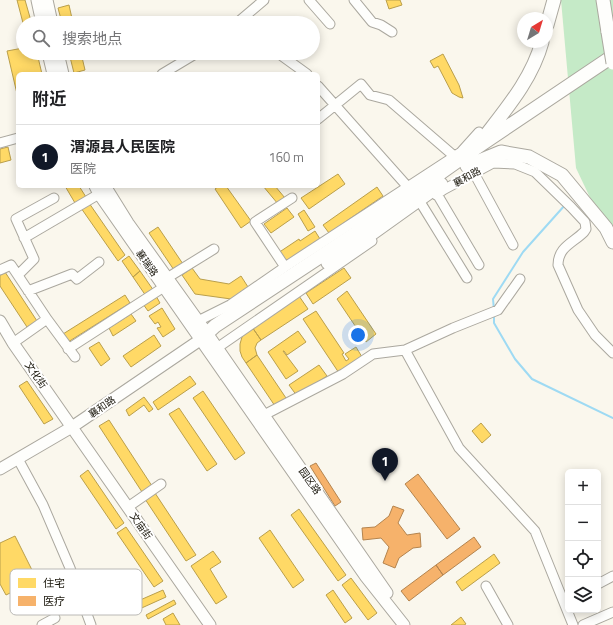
<!DOCTYPE html>
<html lang="zh">
<head>
<meta charset="utf-8">
<style>
	:root { --surface:#fff; --page:#f2f2f2; --text:#202124; --muted:#757577; --line:#e0e0e0; --accent:#111827 }
	body { margin:0; font-family:"Titillium Web","Noto Sans SC",sans-serif; background:var(--page); color:var(--text) }
	.controls { position:absolute; right:12px; bottom:12px; display:grid; overflow:hidden; border-radius:6px; box-shadow:0 2px 10px #0003 }
	.controls button { width:36px; height:36px; display:grid; place-items:center; padding:0; border:0; border-bottom:1px solid var(--line); background:var(--surface); color:var(--text); font:20px sans-serif }
	.compass { position:absolute; left:517px; top:12px; width:36px; height:36px; border-radius:50%; background:var(--surface); box-shadow:0 2px 10px #0003; rotate:38deg }
	.you { position:absolute; left:358px; top:335px; width:14px; height:14px; margin:-10px; border:3px solid #fff; border-radius:50%; background:#1a73e8; box-shadow:0 0 0 6px #1a73e833 }
	.badge { display:grid; place-items:center; width:26px; height:26px; border-radius:50%; background:var(--accent); color:#fff; font-size:13px; font-weight:700 }
	.pin { position:absolute; translate:-50% -33px; filter:drop-shadow(0 1px 2px #0008) }
	.pin::after { content:''; position:absolute; top:21px; width:14px; height:12px; background:inherit; clip-path:polygon(0 0,100% 0,50% 100%) }
	.list { margin:0; padding:0; list-style:none }
	h2 { display:flex; justify-content:space-between; align-items:center; height:52px; margin:0; padding:0 16px; font-size:17px }
	h2 small { font-size:13px; font-weight:400; color:var(--muted) }
	.list li { display:grid; grid-template-columns:26px 1fr auto; gap:12px; align-items:center; box-sizing:border-box; height:64px; padding:0 16px; border-top:1px solid var(--line) }
	.list b { display:block; font-size:15px; white-space:nowrap }
	.list p { margin:0; font-size:13px; white-space:nowrap; color:var(--muted) }
	.list em { font-size:13px; font-style:normal; color:var(--muted) }
	.icon { flex:none; width:22px; height:22px; fill:none; stroke:currentColor; stroke-width:2; stroke-linecap:round; stroke-linejoin:round }
	.map { position:relative; flex:none; width:613px; height:625px; overflow:hidden }
	.search { position:absolute; background:var(--surface); box-shadow:0 2px 10px #0003; left:16px; top:16px; width:304px; height:44px; display:flex; align-items:center; gap:10px; box-sizing:border-box; padding:0 14px; border-radius:22px; color:var(--muted); font-size:15px }
	.panel { position:absolute; background:var(--surface); box-shadow:0 2px 10px #0003; left:16px; top:72px; width:304px; height:116px; border-radius:6px }
	.map>svg:first-child { display:block }
	.green { fill:#c5eac7 }
	.homes { fill:#ffd966; stroke:#ba9f4b }
	.health { fill:#f6b26b; stroke:#b4844e }
	.lines { fill:none; stroke-linecap:round; stroke-linejoin:round }
	.stream { stroke:#9edaf3; stroke-width:2 }
	.minor-casing { stroke:#aba89f; stroke-width:11 }
	.major-casing { stroke:#aba89f; stroke-width:13 }
	.highway-casing { stroke:#aba89f; stroke-width:15 }
	.minor { stroke:#fefefc; stroke-width:9 }
	.major { stroke:#fefefc; stroke-width:11 }
	.highway { stroke:#fefefc; stroke-width:13 }
	.highway-bridge-casing { stroke:#aba89f; stroke-width:15; stroke-linecap:butt }
	.highway-bridge { stroke:#fefefc; stroke-width:13 }
	.labels { text-anchor:middle; dominant-baseline:central; stroke-width:4; stroke-linejoin:round; paint-order:stroke }
	.street-label { font-size:10px; fill:#1a170c; stroke:#fff }
	.key { fill:#fff; stroke:#bab9b6; stroke-width:1 }
	.key-label { font-size:11px; fill:#1a170c }
</style>
</head>
<body>
<div class="map">
<svg width="613" height="625" viewBox="0 0 613 625">
	<rect width="100%" height="100%" fill="#faf7ed"/>
	<path class="green" d="M561,0H613V246L576,168Z"/>
	<path class="homes" d="M17,0H25L31,21L23,23Z
		M386,0H400L402,5L389,9Z
		M69,5L73,23H62L58,8Z
		M23,48V53H37L42,74H18V98L7,51Z
		M69,53H81L85,70L74,73Z
		M443,54L459,85L463,98L459,97L452,93L438,66L434,68L430,61Z
		M8,147L11,160L0,163V149Z
		M338,174L345,184L309,209L301,198Z
		M65,186H79L86,197L75,203Z
		M219,186H226L251,221L241,228L215,189Z
		M263,186H275L285,198L278,204Z
		M377,187L383,196L329,233L323,225Z
		M89,203L125,255L118,261L81,208Z
		M287,208L294,217L271,233L264,224Z
		M304,210L315,227L308,231L298,214Z
		M158,227L183,264L174,270L149,233Z
		M315,231L320,239L285,263L278,253L299,239L300,241Z
		M129,256L140,271L133,277L122,261Z
		M192,268L200,279L229,284L241,276L248,287L231,299L195,294L182,275Z
		M344,268L351,278L313,304L306,293Z
		M140,271L154,291L146,296L133,277Z
		M5,272L37,321L27,327L0,286V275Z
		M347,291L376,334L366,342L337,299Z
		M125,295L130,303L68,342L63,334Z
		M156,296L160,303L148,311L143,304Z
		M299,296L308,309L261,340L252,327Z
		M162,308L175,329L163,337L157,328L161,327L158,322L155,324L149,316Z
		M316,311L344,353L342,354L346,361L349,359L345,354L356,347L362,357L339,373L303,319Z
		M131,314L136,321L113,336L109,328Z
		M252,327L261,340L257,343L255,348L257,355L246,363L242,357L240,351V344L242,337L246,331Z
		M298,331L306,342L287,355L284,351H283L298,371L286,379L268,352Z
		M154,335L161,346L131,367L123,356Z
		M99,342L110,359L101,366L89,348Z
		M257,355L288,401L277,409L246,363Z
		M319,365L327,376L297,396L289,385Z
		M190,376L196,384L158,410L153,402Z
		M27,381L53,419L44,424L19,386Z
		M203,391L245,453L235,460L193,398Z
		M144,397L153,409L149,412L144,405L129,416L126,410Z
		M179,408L217,464L207,471L169,414Z
		M109,420L152,486L142,492L99,426Z
		M481,423L491,435L482,443L472,431Z
		M88,470L124,523L116,529L80,476Z
		M155,493L196,555L186,561L145,499Z
		M299,509L346,575L338,581L291,515Z
		M126,527L163,581L154,587L117,533Z
		M270,530L304,580L293,588L259,538Z
		M15,536L37,580L6,595L0,584V543Z
		M213,551L221,562L210,569L227,597L216,604L191,566Z
		M494,554L500,563L462,591L456,582Z
		M351,578L377,613L368,620L342,585Z
		M163,590L166,597L135,611L131,604Z
		M333,590L352,618L345,623L326,595Z
		M174,600L176,604L148,619L146,615Z
		M173,613L180,625H166L163,619Z
		M461,617L466,624L464,625H451Z"/>
	<path class="health" d="M316,463L341,502L335,506L310,466Z
		M418,474L460,529L447,539L405,484Z
		M393,506L404,510L398,523L407,535L420,533L421,547L413,548L399,558L395,568L383,563L389,547L381,538L363,540L362,528L375,527L389,516Z
		M474,537L481,547L443,575L436,565Z
		M436,565L443,575L409,601L401,591Z"/>
	<g class="lines">
		<path class="stream" d="M494,310L493,299L523,252L565,205
			M494,314V323L515,359L532,379L613,418"/>
		<defs>
			<path id="minor" d="M309,0L330,24
				M354,0L372,22L381,25L392,32
				M237,23L264,0
				M278,53L307,74
				M162,74L197,53
				M318,86L407,186
				M318,119L361,84L370,95L389,100L454,156
				M0,143L18,138
				M474,173L513,245
				M437,194L479,265
				M436,195L443,190L493,163L515,164L535,172L571,207L585,222L586,229L584,232C573,243 558,247 558,265L578,310L595,335L613,353
				M422,205L467,278
				M24,238L99,194
				M285,267L255,222L292,198
				M0,270L11,265L47,319
				M18,275L34,259L16,219L54,198
				M167,278L214,249
				M28,291L72,274L77,279L99,262
				M198,321L230,305L285,267L461,152L479,132
				M13,343L47,319L75,357
				M217,348L372,241
				M68,349L164,287
				M405,350L459,448L535,531L573,625
				M264,415L343,374L373,354L405,350L453,328L498,310L520,279
				M18,459L43,505L70,568L91,625
				M128,507L161,484
				M598,584L613,576
				M486,586L508,625
				M42,625L55,618
				M583,625L613,612"/>
			<path id="major" d="M37,0L42,23
				M47,0L52,23
				M48,53L53,74
				M58,53L63,74
				M95,186L99,194L366,577L404,625
				M105,186L128,223L209,336L387,593
				M0,321L13,343L210,625
				M0,469L72,427L200,340"/>
			<path id="highway" d="M603,0L608,32
				M547,25L554,0
				M483,139C506,109 532,79 542,42
				M467,166L501,152L529,157L562,175L606,228L613,242
				M328,263L360,242L441,184
				M200,340L215,326L353,235L476,148L613,56"/>
		</defs>
		<use href="#minor" class="minor-casing"/>
		<use href="#major" class="major-casing"/>
		<use href="#highway" class="highway-casing"/>
		<use href="#minor" class="minor"/>
		<use href="#major" class="major"/>
		<use href="#highway" class="highway"/>
		<defs>
			<path id="highway-bridge" d="M608,32L613,63"/>
		</defs>
		<use href="#highway-bridge" class="highway-bridge-casing"/>
		<use href="#highway-bridge" class="highway-bridge"/>
	</g>
	<g class="labels">
		<g class="street-label">
			<text transform="translate(467 177) rotate(-28)">襄和路</text>
			<text transform="translate(147 263) rotate(55)">襄瑞路</text>
			<text transform="translate(36 375) rotate(55)">文化街</text>
			<text transform="translate(102 407) rotate(-34)">襄和路</text>
			<text transform="translate(310 481) rotate(55)">园区路</text>
			<text transform="translate(141 526) rotate(55)">文庙街</text>
		</g>
	</g>
	<rect x="10" y="569" width="132" height="46" rx="6" class="key"/>
	<rect x="18" y="578" width="18" height="10" fill="#ffd966"/>
	<rect x="18" y="596" width="18" height="10" fill="#f6b26b"/>
	<g class="key-label">
		<text x="43" y="587">住宅</text>
		<text x="43" y="605">医疗</text>
	</g>
</svg>
<div class="controls">
<button>+</button>
<button>−</button>
<button><svg class="icon" aria-label="locate" viewBox="0 0 24 24"><circle cx="12" cy="12" r="6"/><path d="M12 2v4M12 18v4M2 12h4M18 12h4"/></svg></button>
<button><svg class="icon" aria-label="layers" viewBox="0 0 24 24"><path d="M12 4l9 5-9 5-9-5zM3 14l9 5 9-5"/></svg></button>
</div>
<svg class="compass" viewBox="-18 -18 36 36"><path d="M0-13l5 13h-10z" fill="#e53935"/><path d="M0 13l5-13h-10z" fill="#757577"/></svg>
<div class="you"></div>
<div class="pin badge" style="left:385px;top:481px">1</div>
<div class="search"><svg class="icon" aria-label="search" viewBox="0 0 24 24"><circle cx="10" cy="10" r="6"/><path d="M15 15l6 6"/></svg>搜索地点</div>
<section class="panel">
<h2>附近<small></small></h2>
<ul class="list">
<li><span class="badge">1</span><div><b>渭源县人民医院</b><p>医院</p></div><em>160 m</em></li>
</ul>
</section>
</div>
</body>
</html>
